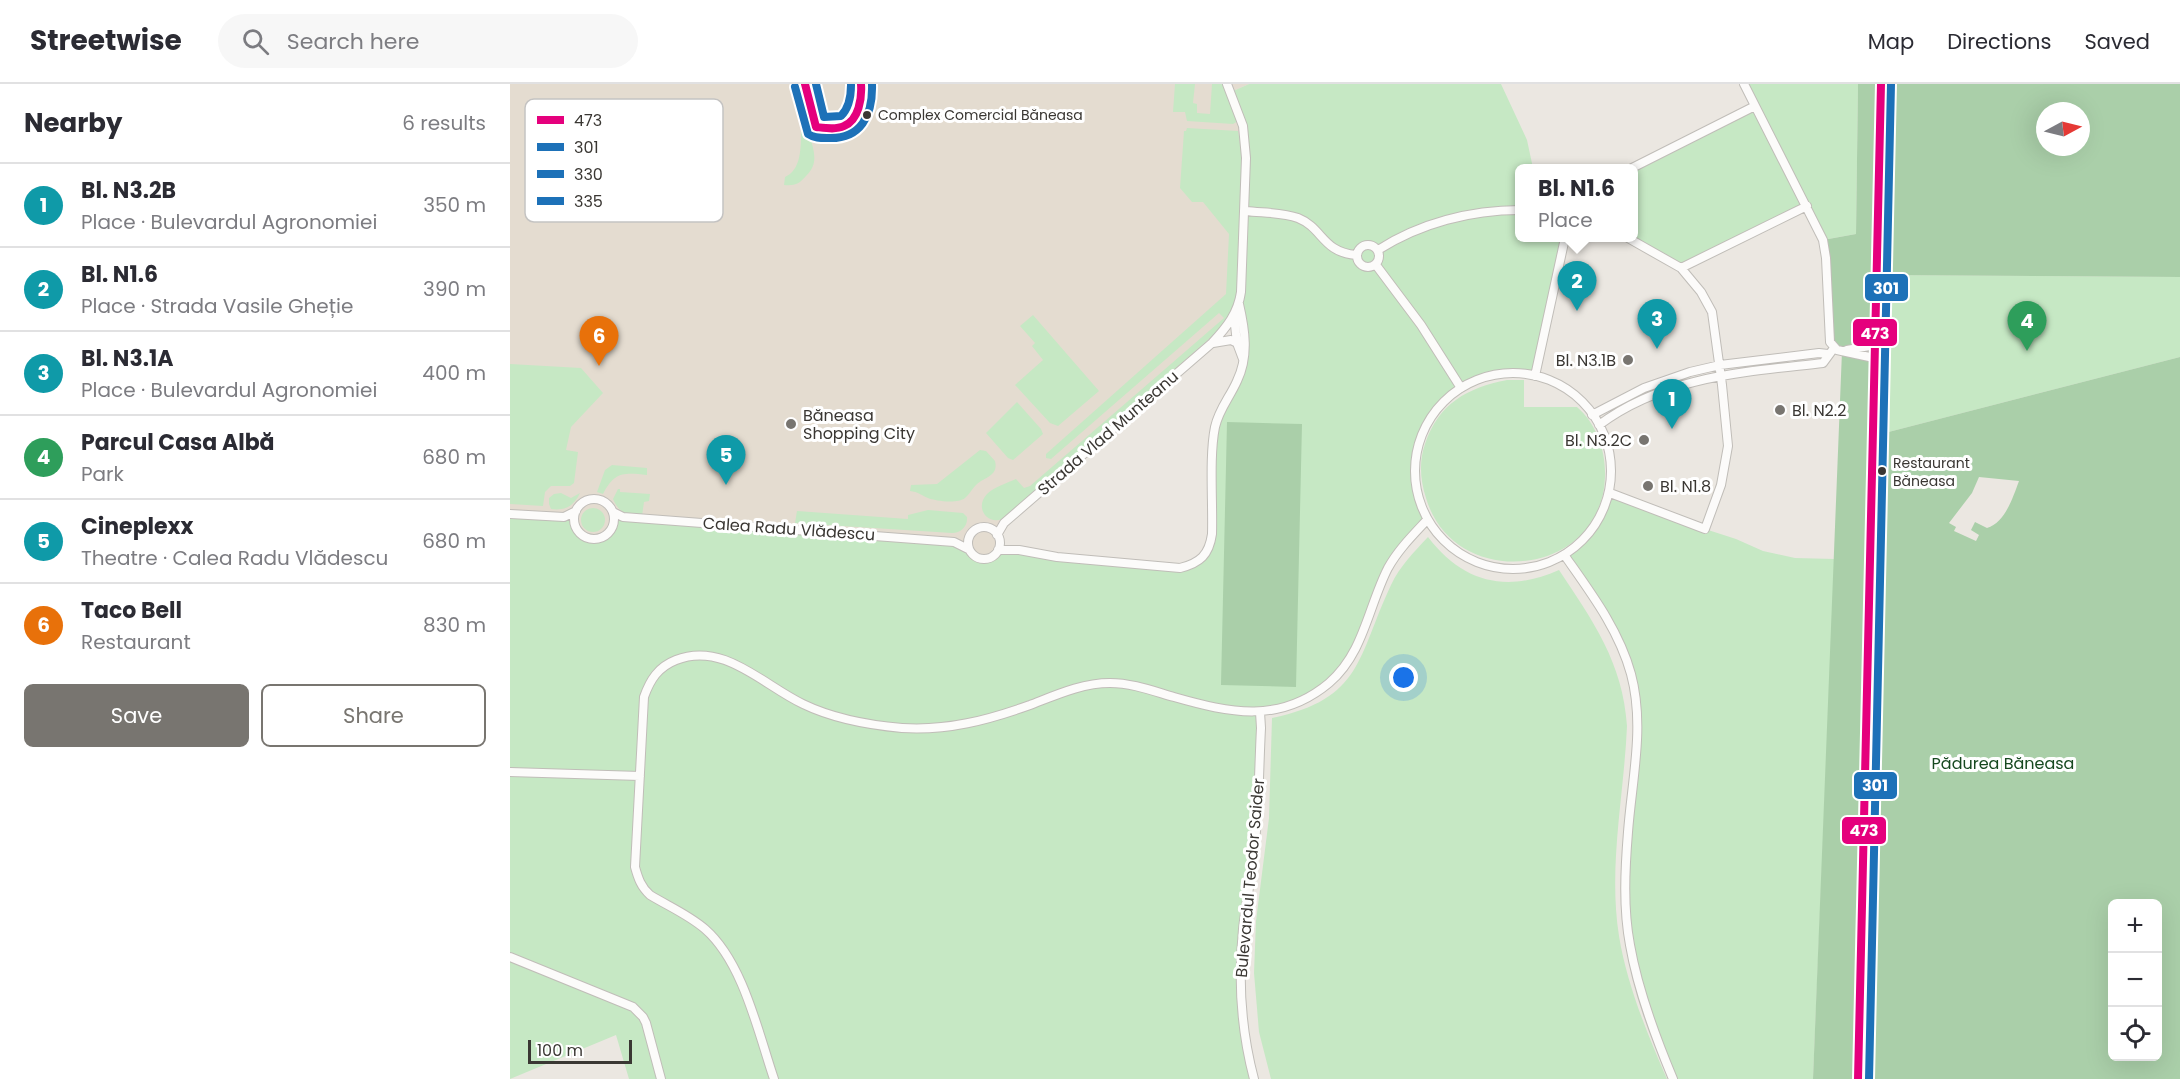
<!DOCTYPE html>
<html lang="en">
<head>
<meta charset="utf-8">
<style>
	:root { --surface:#fff; --page:#f7f7f7; --text:#2b2b33; --muted:#7c7c81; --line:#e1e1e2; --accent:#787570 }
	body { margin:0; font-family:Poppins,sans-serif; background:var(--page); color:var(--text) }
	.controls { position:absolute; right:18px; bottom:18px; display:grid; overflow:hidden; border-radius:9px; box-shadow:0 6px 24px #0002 }
	.controls button { width:54px; height:54px; display:grid; place-items:center; padding:0; border:0; border-bottom:2px solid var(--line); background:var(--surface); color:var(--text); font:30px sans-serif }
	.compass { position:absolute; left:1526px; top:18px; width:54px; height:54px; border-radius:50%; background:var(--surface); box-shadow:0 6px 24px #0002; rotate:83deg }
	.scale { position:absolute; left:18px; bottom:15px; width:104px; box-sizing:border-box; padding-left:6px; border:3px solid #3a3733; border-top:0; font-size:16px; line-height:21px; white-space:nowrap; color:#3a3733; -webkit-text-stroke:4px #fff; paint-order:stroke }
	.you { position:absolute; left:894px; top:594px; width:21px; height:21px; margin:-15px; border:4px solid #fff; border-radius:50%; background:#1a73e8; box-shadow:0 0 0 9px #1a73e833 }
	.badge { display:grid; place-items:center; width:39px; height:39px; border-radius:50%; background:var(--accent); color:#fff; font-size:20px; font-weight:700 }
	.pin { position:absolute; translate:-50% -50px; filter:drop-shadow(0 2px 3px #0008) }
	.pin::after { content:''; position:absolute; top:32px; width:21px; height:18px; background:inherit; clip-path:polygon(0 0,100% 0,50% 100%) }
	.popup { position:absolute; left:1005px; top:80px; width:123px; height:78px; box-sizing:border-box; display:grid; place-content:center; border-radius:9px; background:var(--surface); filter:drop-shadow(0 2px 4px #0005); font-size:20px; white-space:nowrap; color:var(--muted) }
	.popup b { font-size:22px; color:var(--text) }
	.popup::after { content:''; position:absolute; left:50%; top:100%; margin-left:-12px; border:12px solid transparent; border-top-color:var(--surface) }
	.list { margin:0; padding:0; list-style:none }
	h2 { display:flex; justify-content:space-between; align-items:center; height:78px; margin:0; padding:0 24px; font-size:26px }
	h2 small { font-size:20px; font-weight:400; color:var(--muted) }
	.list li { display:grid; grid-template-columns:39px 1fr auto; gap:18px; align-items:center; box-sizing:border-box; height:84px; padding:0 24px; border-top:2px solid var(--line) }
	.list b { display:block; font-size:22px; white-space:nowrap }
	.list p { margin:0; font-size:20px; white-space:nowrap; color:var(--muted) }
	.list em { font-size:20px; font-style:normal; color:var(--muted) }
	.actions { display:flex; gap:12px; padding:18px 24px }
	.actions a { flex:1; padding:14px 0; border:2px solid var(--accent); border-radius:9px; text-align:center; font-size:21px; color:var(--accent) }
	.actions .main { background:var(--accent); color:#fff }
	.icon { flex:none; width:33px; height:33px; fill:none; stroke:currentColor; stroke-width:2; stroke-linecap:round; stroke-linejoin:round }
	.map { position:relative; flex:none; width:1670px; height:995px; overflow:hidden }
	header { display:flex; align-items:center; gap:36px; box-sizing:border-box; height:84px; padding:0 30px; background:var(--surface); border-bottom:2px solid var(--line) }
	header strong { font-size:28px }
	nav { display:flex; gap:33px; margin-inline-start:auto; font-size:21px }
	.search { width:420px; height:54px; background:var(--page); display:flex; align-items:center; gap:15px; box-sizing:border-box; padding:0 21px; border-radius:33px; color:var(--muted); font-size:22px }
	main { display:flex }
	aside { flex:1; background:var(--surface) }
	.map>svg:first-child { display:block }
	.built { fill:#e4dcd0 }
	.green { fill:#c6e8c4 }
	.forest { fill:#aacfa9; fill-rule:evenodd }
	.lines { fill:none; stroke-linecap:round; stroke-linejoin:round }
	.minor-casing { stroke:#c0bdb8; stroke-width:10 }
	.minor { stroke:#fcfbfa; stroke-width:8 }
	.bus-1-casing { stroke:#fff; stroke-width:12 }
	.bus-2-casing { stroke:#fff; stroke-width:12 }
	.bus-3-casing { stroke:#fff; stroke-width:12 }
	.bus-4-casing { stroke:#fff; stroke-width:12 }
	.bus-1 { stroke:#e5007d; stroke-width:8 }
	.bus-2 { stroke:#1d71b8; stroke-width:8 }
	.bus-3 { stroke:#1d71b8; stroke-width:8 }
	.bus-4 { stroke:#1d71b8; stroke-width:8 }
	.bus-dot { fill:#3a3733; stroke:#fff; stroke-width:2 }
	.poi-dot { fill:#787570; stroke:#fff; stroke-width:2 }
	.labels { text-anchor:middle; dominant-baseline:central; stroke-width:6; stroke-linejoin:round; paint-order:stroke }
	.bus-label { font-size:14px; fill:#3a3733; stroke:#fff; text-anchor:start }
	.poi-label { font-size:16px; fill:#3a3733; stroke:#fff; text-anchor:start }
	.street-label { font-size:16px; fill:#3a3733; stroke:#fff }
	.park-label { font-size:16px; fill:#16481f; stroke:#fff }
	.key { fill:#fff; stroke:#c4c3c2; stroke-width:1.5 }
	.key-label { font-size:16px; fill:#3a3733 }
	.line-badge { stroke:#fff; stroke-width:2 }
	.badge-label { font-size:16px; text-anchor:middle; font-weight:bold; fill:#fff }
</style>
</head>
<body>
<header>
<strong>Streetwise</strong>
<div class="search"><svg class="icon" aria-label="search" viewBox="0 0 24 24"><circle cx="10" cy="10" r="6"/><path d="M15 15l6 6"/></svg>Search here</div>
<nav><a>Map</a><a>Directions</a><a>Saved</a></nav>
</header>
<main>
<aside>
<h2>Nearby<small>6 results</small></h2>
<ul class="list">
<li><span class="badge" style="background:#0f9aa8">1</span><div><b>Bl. N3.2B</b><p>Place · Bulevardul Agronomiei</p></div><em>350 m</em></li>
<li><span class="badge" style="background:#0f9aa8">2</span><div><b>Bl. N1.6</b><p>Place · Strada Vasile Gheție</p></div><em>390 m</em></li>
<li><span class="badge" style="background:#0f9aa8">3</span><div><b>Bl. N3.1A</b><p>Place · Bulevardul Agronomiei</p></div><em>400 m</em></li>
<li><span class="badge" style="background:#2e9e5b">4</span><div><b>Parcul Casa Albă</b><p>Park</p></div><em>680 m</em></li>
<li><span class="badge" style="background:#0f9aa8">5</span><div><b>Cineplexx</b><p>Theatre · Calea Radu Vlădescu</p></div><em>680 m</em></li>
<li><span class="badge" style="background:#e8710a">6</span><div><b>Taco Bell</b><p>Restaurant</p></div><em>830 m</em></li>
</ul>
<div class="actions"><a class="main">Save</a><a>Share</a></div>
</aside>
<div class="map">
<svg width="1670" height="995" viewBox="0 0 1670 995">
	<rect width="100%" height="100%" fill="#ebe7e1"/>
	<path class="built" d="M0,0H739L721,8L733,42L731,208L702,259L485,447L489,455L488,466L482,473L476,475H470L462,470L457,459L104,432L102,442L96,451L85,454L74,452L67,445L64,434L0,430Z"/>
	<path class="green" d="M665,0H685L683,19L687,20V29L700,30L702,0H714L728,37L723,40L677,37L675,28H663Z
		M739,0H991L1017,56L1023,84L1010,85V104L1007,106L1010,111V154H1055L1025,291C967,280 907,321 904,382C903,401 910,419 916,437L892,461L842,573L806,608L750,628L751,644L730,900L744,995H119L106,951L0,995V430L64,434C67,461 104,461 104,431L457,459L462,470C474,479 486,475 490,460L547,473L681,481L700,463L705,343L731,287L733,42L721,8Z
		M1234,0H1348L1346,150L1313,156L1297,122L1171,184L1124,154V85L1245,22Z
		M677,44L728,47L733,78L728,217L721,231L707,248L496,433C480,444 463,425 477,410C484,403 497,399 506,395L514,404L520,402L714,234L709,229L541,375L536,374V370L716,210L719,150L693,118H682L670,104L674,47H676Z
		M291,45H298C302,63 311,78 296,92C289,100 285,102 274,101L275,93C292,86 291,61 291,45Z
		M1366,191L1670,193V273L1363,352Z
		M523,231L589,307L548,342L540,339L505,301L533,276L522,262L525,259L510,242Z
		M0,280L71,284L93,309L61,343L56,366L68,368L64,399L60,402H41L35,408L33,422L0,420Z
		M997,296H1014V323H1067C1087,340 1096,368 1095,393C1092,494 944,509 916,414C910,396 909,377 915,360C929,319 957,304 997,296Z
		M507,318L531,345L533,350L503,376L498,374L476,349Z
		M470,366L476,367L485,377C488,389 480,392 471,397C463,402 461,409 455,414C448,420 425,417 418,414C411,411 408,408 400,407L401,401L427,400Z
		M102,381L137,384V391C114,389 105,387 93,410L87,408L95,386Z
		M108,405H110V408L140,410L139,417L134,418L132,432C118,430 109,430 103,415Z
		M51,409L61,414L70,409C64,422 55,427 41,425L39,420V414L44,410Z
		M1100,409L1195,445L1226,455L1253,467L1285,474L1325,475L1303,995H1163L1135,923L1116,825L1128,637L1113,566L1055,472C1078,456 1091,435 1100,409Z
		M71 436a12 12 0 1 1 24 0a12 12 0 1 1-24 0Z
		M418,426L453,429L457,433C458,442 451,449 442,449L285,439L287,427L398,435V431Z
		M918,453C953,499 997,509 1049,486C1083,537 1113,579 1117,642C1114,712 1098,782 1109,852C1117,901 1137,949 1157,995H761L749,948L744,889L746,837L759,734L762,634C853,615 847,573 881,501C890,482 904,468 918,453Z"/>
	<path class="forest" d="M1348,0H1670V193L1366,191L1363,352L1670,273V995H1303L1332,267L1324,264L1313,156L1346,150ZM1535,27H1571V63H1535ZM1469,393L1509,397C1503,413 1495,439 1477,444L1465,438L1461,446L1469,451L1466,457L1444,447L1446,443L1439,439L1462,409ZM1602,820H1648V972H1602Z
		M717,338L792,340L786,603L711,601Z"/>
	<g class="lines">
		<defs>
			<path id="minor" d="M1234,0L1313,156L1316,174L1320,258L1327,266L1364,274
				M1120,85L1245,22
				M736,127C752,129 772,128 788,134C813,144 812,168 846,171
				M847 172a11 11 0 1 1 22 0a11 11 0 1 1-22 0Z
				M868,166C910,139 961,126 1010,126
				M866,181L911,241L951,304
				M1171,184L1297,122
				M724,232L727,259L733,275
				M703,259L721,256L727,259
				M1337,266L1365,261
				M905 387a98 98 0 1 1 196 0a98 98 0 1 1-196 0Z
				M1025,292L1055,154
				M1082,331L1134,304L1180,288L1210,281L1309,269L1318,270
				M1089,341C1154,292 1236,288 1313,279L1324,264
				M1100,409L1195,445L1211,401L1218,362L1212,301L1202,228L1191,208L1171,184L1118,154
				M64 435a20 20 0 1 1 40 0a20 20 0 1 1-40 0Z
				M103,428L113,433L444,458L458,465
				M0,430L54,433L66,427
				M458 459a16 16 0 1 1 32 0a16 16 0 1 1-32 0Z
				M487,451L494,439L702,259C717,243 728,229 731,208L736,74L733,42L717,0
				M488,466H509L547,473L670,484C690,479 699,471 702,450C703,418 699,373 705,343C709,325 720,313 727,297C739,272 735,246 729,220
				M1055,472C1081,509 1109,546 1121,590C1135,642 1122,695 1118,748C1115,785 1113,824 1120,861C1128,907 1145,952 1163,995
				M0,688L130,692
				M0,873L123,923L133,933L136,939L151,995
				M264,995C248,948 233,878 195,845C179,831 158,822 140,811C131,803 128,794 125,783L134,613C140,596 148,583 166,576C213,557 253,601 293,620C324,635 358,641 392,644C437,647 478,636 520,621C546,611 572,599 600,599C622,599 643,607 664,613C720,629 770,640 819,599C854,569 858,523 878,484C888,466 902,452 916,437
				M744,995C731,946 728,895 733,845C736,816 743,787 745,758C749,720 749,682 751,644L750,628
				M1348,995L1371,0"/>
		</defs>
		<use href="#minor" class="minor-casing"/>
		<use href="#minor" class="minor"/>
		<defs>
			<path id="bus-1" d="M295,0L306,43C315,44 326,46 334,42C349,36 352,14 351,0
				M1348,995L1371,0"/>
			<path id="bus-2" d="M1359,995L1381,0"/>
			<path id="bus-3" d="M285,3L298,50C304,54 310,54 317,54C351,56 363,31 362,0"/>
			<path id="bus-4" d="M306,0L314,33L331,32C339,24 341,12 341,1"/>
		</defs>
		<use href="#bus-1" class="bus-1-casing"/>
		<use href="#bus-2" class="bus-2-casing"/>
		<use href="#bus-3" class="bus-3-casing"/>
		<use href="#bus-4" class="bus-4-casing"/>
		<use href="#bus-1" class="bus-1"/>
		<use href="#bus-2" class="bus-2"/>
		<use href="#bus-3" class="bus-3"/>
		<use href="#bus-4" class="bus-4"/>
	</g>
	<g class="bus-dot">
		<circle cx="357" cy="31" r="5"/>
		<circle cx="1372" cy="387" r="5"/>
	</g>
	<g class="poi-dot">
		<circle cx="1118" cy="276" r="6"/>
		<circle cx="1270" cy="326" r="6"/>
		<circle cx="281" cy="340" r="6"/>
		<circle cx="1134" cy="356" r="6"/>
		<circle cx="1138" cy="402" r="6"/>
	</g>
	<g class="labels">
		<g class="bus-label">
			<text x="368" y="31">Complex Comercial Băneasa</text>
			<text x="1383" y="379">Restaurant<tspan x="1383" dy="18">Băneasa</tspan></text>
		</g>
		<g class="poi-label">
			<text x="1106" y="276" text-anchor="end">Bl. N3.1B</text>
			<text x="1282" y="326">Bl. N2.2</text>
			<text x="293" y="331">Băneasa<tspan x="293" dy="18">Shopping City</tspan></text>
			<text x="1122" y="356" text-anchor="end">Bl. N3.2C</text>
			<text x="1150" y="402">Bl. N1.8</text>
		</g>
		<g class="street-label">
			<text transform="translate(598 349) rotate(-41)">Strada Vlad Munteanu</text>
			<text transform="translate(279 445) rotate(4)">Calea Radu Vlădescu</text>
			<text transform="translate(740 794) rotate(-85)">Bulevardul Teodor Saider</text>
		</g>
		<g class="park-label">
			<text x="1493" y="679">Pădurea Băneasa</text>
		</g>
	</g>
	<rect x="15" y="15" width="198" height="123" rx="9" class="key"/>
	<rect x="27" y="32" width="27" height="8" fill="#e5007d"/>
	<rect x="27" y="59" width="27" height="8" fill="#1d71b8"/>
	<rect x="27" y="86" width="27" height="8" fill="#1d71b8"/>
	<rect x="27" y="113" width="27" height="8" fill="#1d71b8"/>
	<g class="key-label">
		<text x="64" y="42">473</text>
		<text x="64" y="69">301</text>
		<text x="64" y="96">330</text>
		<text x="64" y="123">335</text>
	</g>
	<g class="line-badge">
		<rect x="1354" y="189" width="45" height="29" rx="6" fill="#1d71b8"/>
		<rect x="1342" y="234" width="46" height="29" rx="6" fill="#e5007d"/>
		<rect x="1343" y="687" width="45" height="29" rx="6" fill="#1d71b8"/>
		<rect x="1331" y="732" width="46" height="29" rx="6" fill="#e5007d"/>
	</g>
	<g class="badge-label">
		<text x="1376" y="210">301</text>
		<text x="1365" y="255">473</text>
		<text x="1365" y="707">301</text>
		<text x="1354" y="752">473</text>
	</g>
</svg>
<div class="controls">
<button>+</button>
<button>−</button>
<button><svg class="icon" aria-label="locate" viewBox="0 0 24 24"><circle cx="12" cy="12" r="6"/><path d="M12 2v4M12 18v4M2 12h4M18 12h4"/></svg></button>
</div>
<svg class="compass" viewBox="-18 -18 36 36"><path d="M0-13l5 13h-10z" fill="#e53935"/><path d="M0 13l5-13h-10z" fill="#7c7c81"/></svg>
<div class="scale">100 m</div>
<div class="you"></div>
<div class="pin badge" style="left:1162px;top:345px;background:#0f9aa8">1</div>
<div class="pin badge" style="left:1067px;top:227px;background:#0f9aa8">2</div>
<div class="popup"><b>Bl. N1.6</b>Place</div>
<div class="pin badge" style="left:1147px;top:265px;background:#0f9aa8">3</div>
<div class="pin badge" style="left:1517px;top:267px;background:#2e9e5b">4</div>
<div class="pin badge" style="left:216px;top:401px;background:#0f9aa8">5</div>
<div class="pin badge" style="left:89px;top:282px;background:#e8710a">6</div>
</div>
</main>
</body>
</html>
